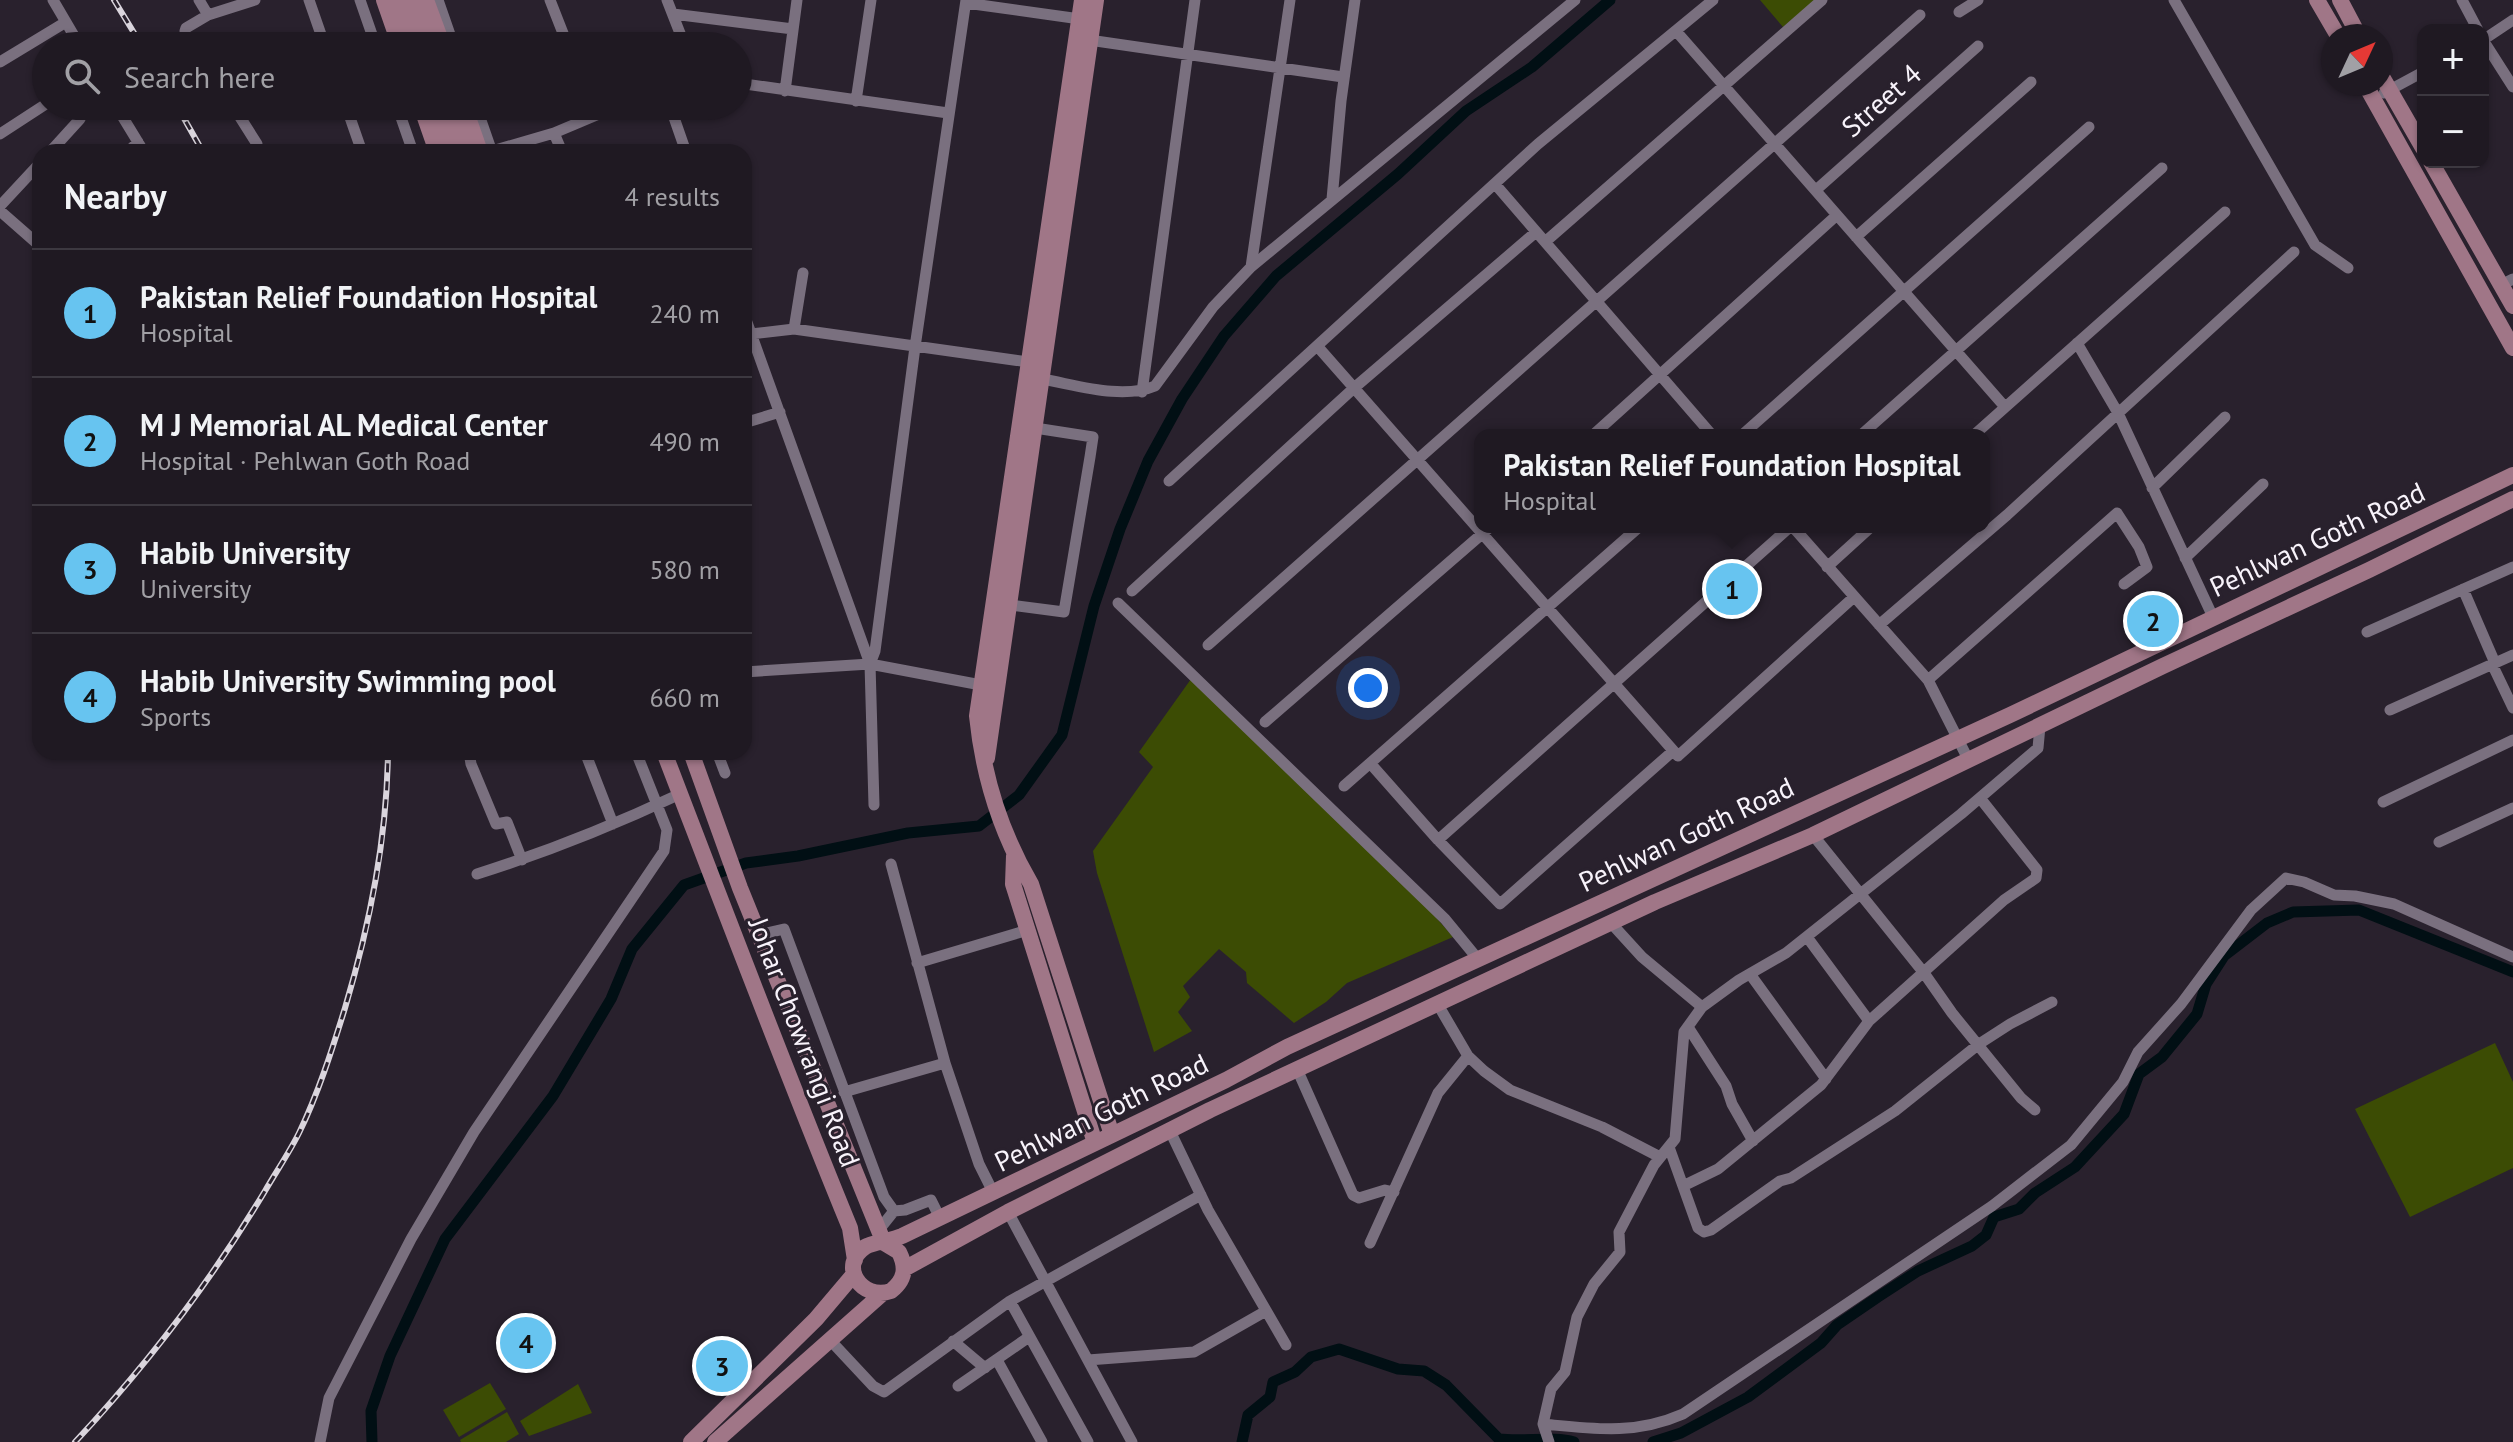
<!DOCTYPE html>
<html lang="en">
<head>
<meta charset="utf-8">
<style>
	:root { --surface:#1f1922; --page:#2c262f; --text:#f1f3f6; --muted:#a1a0a5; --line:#3c3840; --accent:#67c4f0 }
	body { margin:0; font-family:"PT Sans",sans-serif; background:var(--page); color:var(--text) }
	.controls { position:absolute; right:24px; top:24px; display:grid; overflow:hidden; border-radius:16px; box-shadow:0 2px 6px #0004 }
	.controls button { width:72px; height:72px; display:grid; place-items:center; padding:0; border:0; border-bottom:2px solid var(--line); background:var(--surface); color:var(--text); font:40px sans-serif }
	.compass { position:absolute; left:2321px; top:24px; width:72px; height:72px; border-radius:50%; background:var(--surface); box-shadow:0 2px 6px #0004; rotate:46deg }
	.you { position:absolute; left:1368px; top:688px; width:28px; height:28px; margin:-20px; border:6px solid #fff; border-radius:50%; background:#1a73e8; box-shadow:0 0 0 12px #1a73e833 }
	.badge { display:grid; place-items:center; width:52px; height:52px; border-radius:50%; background:var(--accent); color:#111; font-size:26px; font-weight:700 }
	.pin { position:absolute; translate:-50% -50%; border:4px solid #fff; box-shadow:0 2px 8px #0006 }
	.popup { position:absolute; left:1474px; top:429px; width:516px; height:104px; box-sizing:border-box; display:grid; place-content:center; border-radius:16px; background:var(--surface); filter:drop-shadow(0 2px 6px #0005); font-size:26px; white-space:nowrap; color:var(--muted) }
	.popup b { font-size:30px; color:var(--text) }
	.popup::after { content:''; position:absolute; left:50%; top:100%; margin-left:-16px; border:16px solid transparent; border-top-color:var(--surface) }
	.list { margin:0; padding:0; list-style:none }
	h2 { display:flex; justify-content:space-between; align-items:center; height:104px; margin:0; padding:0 32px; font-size:34px }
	h2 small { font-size:26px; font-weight:400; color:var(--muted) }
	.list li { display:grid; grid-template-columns:52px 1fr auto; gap:24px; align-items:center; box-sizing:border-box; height:128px; padding:0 32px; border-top:2px solid var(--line) }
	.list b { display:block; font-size:30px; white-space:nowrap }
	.list p { margin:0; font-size:26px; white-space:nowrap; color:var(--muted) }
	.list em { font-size:26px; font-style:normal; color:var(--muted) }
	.icon { flex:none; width:44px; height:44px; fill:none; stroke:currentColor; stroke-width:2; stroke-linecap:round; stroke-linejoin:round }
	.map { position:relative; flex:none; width:2513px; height:1442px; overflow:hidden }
	.search { position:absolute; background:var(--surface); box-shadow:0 2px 6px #0004; left:32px; top:32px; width:720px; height:88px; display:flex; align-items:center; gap:20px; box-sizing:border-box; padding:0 28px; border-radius:44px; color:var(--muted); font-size:30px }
	.panel { position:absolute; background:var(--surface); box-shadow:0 2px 6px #0004; left:32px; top:144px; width:720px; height:616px; border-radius:24px }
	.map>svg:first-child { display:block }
	.green { fill:#3c4c04 }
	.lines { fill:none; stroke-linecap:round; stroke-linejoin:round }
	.canal { stroke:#010f14; stroke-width:11 }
	.street { stroke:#7a707f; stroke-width:11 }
	.secondary { stroke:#a07687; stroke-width:16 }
	.rail-casing { stroke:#dad5dd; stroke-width:6 }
	.rail { stroke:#29212d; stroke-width:3; stroke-dasharray:9; stroke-linecap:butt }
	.labels { text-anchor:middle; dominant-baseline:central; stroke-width:6; stroke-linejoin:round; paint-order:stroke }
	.street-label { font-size:28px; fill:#f8f3fb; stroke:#29212d }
</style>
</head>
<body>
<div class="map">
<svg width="2513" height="1442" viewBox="0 0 2513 1442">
	<rect width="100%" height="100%" fill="#29212d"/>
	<path class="green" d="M1760,0H1816L1783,27Z
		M1191,679L1425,905L1453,937L1347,983L1326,1002L1294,1023L1247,983L1246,972L1219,949L1183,986L1190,997L1178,1012L1192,1031L1154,1052L1097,873L1093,851L1153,767L1139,752Z
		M2495,1043L2513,1082V1168L2410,1217L2355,1109Z
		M490,1383L506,1409L459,1437L443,1410Z
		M578,1384L592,1413L529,1436L520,1421Z
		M507,1412L519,1434L506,1442H461L460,1440Z"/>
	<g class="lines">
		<path class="canal" d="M372,1442L371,1411L390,1356L445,1239L553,1096L611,999L632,949L684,885L746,863L798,856L908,833L979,826L1019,795L1062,735L1094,606L1120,529L1148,461L1182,399L1224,336L1276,276L1398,174L1466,111L1532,67L1610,0
			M1242,1442L1248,1415L1270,1397L1273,1382L1295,1372L1311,1357L1339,1349L1398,1369L1424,1371L1446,1385L1499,1439C1523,1442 1554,1436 1574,1442
			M1653,1442L1681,1433L1748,1397L1821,1343L1837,1325L1878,1297L1918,1271L1972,1246L1986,1235L1994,1217L2019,1209L2035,1193L2075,1167L2124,1114L2139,1074L2162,1057L2197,1014L2206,984L2224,956L2267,923L2293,912L2359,910L2513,972"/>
		<path class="street" d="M53,0L80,46
			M199,0L208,15
			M309,0L325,46
			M360,0L376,46
			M438,0L454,46
			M550,0L568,46
			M667,0L685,46
			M2174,0L2315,245L2348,268
			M2462,0L2478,30
			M966,3L1080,19
			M1959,12L1978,0
			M673,14L793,29
			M1676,31L2005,407
			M1089,40L1343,77
			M2483,40L2513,87
			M2483,40L2513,20
			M195,46L185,31L186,28L208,15L255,0
			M0,62L66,22
			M738,83L948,113
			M785,91L797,0
			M2384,93L2423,72
			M856,101L871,0
			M116,106L144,152
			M233,106L257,144
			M346,106L362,152
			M397,106L413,152
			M476,106L492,152
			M670,106L686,152
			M554,133L562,152
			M0,134L46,104
			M492,151L554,133L618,106
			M50,152L80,119L72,106
			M128,152L138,142
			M1495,184L1712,435
			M1816,190L1978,46
			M1332,199L1341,101L1355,0
			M0,206L40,163
			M0,211L40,246
			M1856,237L2031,82
			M1545,242L1822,0
			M1251,267L1290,0
			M2501,285L2513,279
			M744,314L870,664L874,805
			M794,329L803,273
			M751,334L794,329L1028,362
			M2077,343L2118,413L2213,617
			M1318,347L1678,756L1854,597
			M1042,379C1077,385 1122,400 1155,386L1213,307L1251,267L1575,0
			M1142,392L1195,0
			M744,423L780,412
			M1593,435L1837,215
			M1742,435L2089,127
			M1861,435L2162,168
			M1974,435L2225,212
			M1169,481L1538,144L1713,0
			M2152,488L2225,417
			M1793,527L1928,680L2117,513L2139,547L2147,567L2124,584
			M2185,558L2263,484
			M1827,567L1871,527
			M2463,589L2495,663
			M1132,591L1354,388L1536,232
			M1118,603L1445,919L1477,958
			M1010,605L1064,612L1090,457L1093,437L1035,428
			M1879,625L2007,515L2294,252
			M2367,632L2513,567
			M1208,645L1920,15
			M870,664L875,651L915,347L966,0
			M2492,664L2513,708
			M744,672L870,664L981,685
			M1928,680L1968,759
			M2390,710L2513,655
			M1265,722L1490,527
			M469,752L471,764L496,824L507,822L522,860
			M585,752L613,824
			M717,752L725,773
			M1370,763L1438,840L1500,904L1673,751
			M1344,786L1639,527
			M2383,802L2513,740
			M1813,835L1924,973L1952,1013L2021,1098L2035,1110
			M1438,840L1790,527
			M2439,842L2513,808
			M477,874C547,852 614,825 680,794
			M1611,923L1642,957L1702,1007
			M759,935L784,929L884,1197L894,1211L878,1231
			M1807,937L1869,1021
			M917,963L1028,930
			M1750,974L1826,1079
			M1437,1003L1468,1056L1484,1071L1510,1090L1602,1127L1660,1157
			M1688,1027L1726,1086L1732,1104L1753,1141
			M945,1063L979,1164L993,1192
			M1297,1069L1353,1195L1359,1198L1385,1190L1394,1192
			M844,1092L945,1063L891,864
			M1170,1131L1208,1210L1286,1345
			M1669,1147L1698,1228L1704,1232L1711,1230L1780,1181L1791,1178L1895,1111L1979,1044L2010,1024L2052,1002
			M1683,1186L1718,1169L1821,1085L1869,1021L2004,900L2036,878L2037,870L1980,798
			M894,1211L905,1210L931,1200L940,1218
			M1008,1212L1132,1442
			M1370,1243L1438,1093L1468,1056
			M1010,1301L1088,1442
			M830,1340L873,1386L884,1392L1010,1301L1201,1195
			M953,1341L985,1368
			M997,1360L1042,1442
			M1088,1360L1194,1352L1266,1311
			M958,1386L1029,1337
			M1543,1424C1595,1429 1635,1435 1683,1414L1992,1206L2071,1145L2123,1082L2138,1052L2181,1004L2251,910L2286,878L2304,882L2334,895L2355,896L2394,904L2513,957
			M320,1442L329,1398L411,1239L474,1132L664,851L667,830L636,752
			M1549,1442L1543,1424L1551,1389L1565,1372L1577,1317L1594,1284L1620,1252L1619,1232L1654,1165L1675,1139L1684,1032L1702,1007L1739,980L1786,953L1961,814L2038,748L2040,726"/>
		<path class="secondary" d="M384,0L400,46
			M397,0L413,46
			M412,0L428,46
			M426,0L443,46
			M1082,0L977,716C983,775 1001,833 1031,884L1112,1135
			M2317,0L2338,36
			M2340,0L2359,36
			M2381,75L2423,148
			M2365,84L2513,348
			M421,106L437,152
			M434,106L450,152
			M449,106L466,152
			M464,106L480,152
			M2431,162L2513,306
			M664,752C725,911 785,1070 850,1228L855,1260
			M691,752L740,888L884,1243
			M987,758L1096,0
			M1014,856L1013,884L1095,1143
			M884,1243L899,1252C907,1268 905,1280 891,1291C861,1301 838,1265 865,1247C871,1243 893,1240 902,1236L1226,1080L1287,1047L2010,715L2513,475
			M904,1269L1008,1212L1210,1110L1655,902L1813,835L2163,666L2369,570L2513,499
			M691,1442L816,1319L854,1274
			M715,1442L883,1293"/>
		<defs>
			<path id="rail" d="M114,0L142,46
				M177,106L203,152
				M75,1442C147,1365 211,1281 265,1191C276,1172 289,1153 299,1133C318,1094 332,1050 345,1008C370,924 387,840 388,752"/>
		</defs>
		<use href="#rail" class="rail-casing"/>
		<use href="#rail" class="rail"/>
	</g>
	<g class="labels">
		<g class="street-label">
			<text transform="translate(1881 100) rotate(-41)">Street 4</text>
			<text transform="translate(2317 539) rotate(-25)">Pehlwan Goth Road</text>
			<text transform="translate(1686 834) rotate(-25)">Pehlwan Goth Road</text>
			<text transform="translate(805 1042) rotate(69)">Johar Chowrangi Road</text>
			<text transform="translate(1101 1112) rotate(-26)">Pehlwan Goth Road</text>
		</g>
	</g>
</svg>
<div class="controls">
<button>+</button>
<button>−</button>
</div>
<svg class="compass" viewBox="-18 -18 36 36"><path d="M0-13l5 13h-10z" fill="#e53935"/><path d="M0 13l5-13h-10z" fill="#a1a0a5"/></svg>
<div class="you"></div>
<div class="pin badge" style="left:1732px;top:589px">1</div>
<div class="popup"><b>Pakistan Relief Foundation Hospital</b>Hospital</div>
<div class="pin badge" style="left:2153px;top:621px">2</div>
<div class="pin badge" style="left:722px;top:1366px">3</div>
<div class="pin badge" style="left:526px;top:1343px">4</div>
<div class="search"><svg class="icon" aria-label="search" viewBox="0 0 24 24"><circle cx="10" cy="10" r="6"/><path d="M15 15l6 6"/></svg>Search here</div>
<section class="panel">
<h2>Nearby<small>4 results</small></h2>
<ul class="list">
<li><span class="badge">1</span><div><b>Pakistan Relief Foundation Hospital</b><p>Hospital</p></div><em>240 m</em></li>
<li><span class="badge">2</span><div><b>M J Memorial AL Medical Center</b><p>Hospital · Pehlwan Goth Road</p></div><em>490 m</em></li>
<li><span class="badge">3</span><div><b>Habib University</b><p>University</p></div><em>580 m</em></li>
<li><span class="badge">4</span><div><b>Habib University Swimming pool</b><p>Sports</p></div><em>660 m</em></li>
</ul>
</section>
</div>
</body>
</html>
